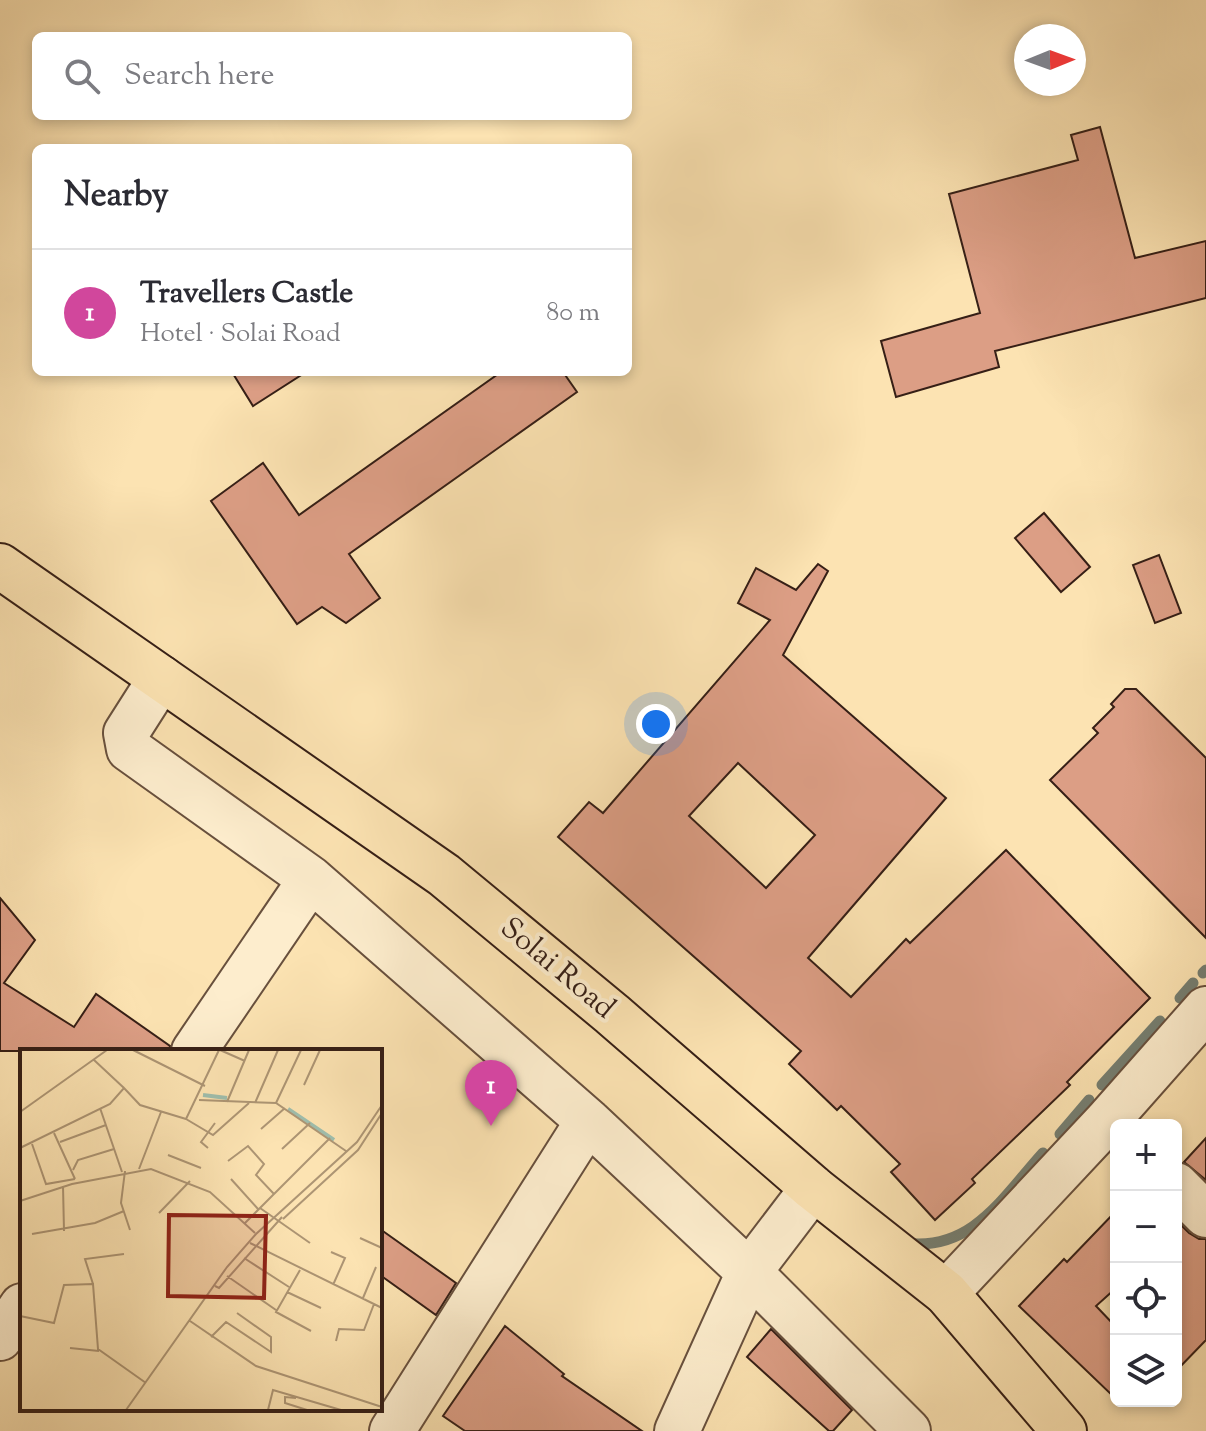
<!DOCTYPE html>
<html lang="en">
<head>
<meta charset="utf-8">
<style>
	:root { --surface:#fff; --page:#f2f2f3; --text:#2b2b33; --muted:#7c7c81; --line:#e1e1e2; --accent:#0b8043 }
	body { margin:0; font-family:"Sorts Mill Goudy",serif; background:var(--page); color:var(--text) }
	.controls { position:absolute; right:24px; bottom:24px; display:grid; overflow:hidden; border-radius:12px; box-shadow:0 4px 12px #0003 }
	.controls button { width:72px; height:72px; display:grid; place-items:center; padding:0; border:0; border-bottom:2px solid var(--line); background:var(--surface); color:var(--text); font:40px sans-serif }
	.compass { position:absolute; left:1014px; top:24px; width:72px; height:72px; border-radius:50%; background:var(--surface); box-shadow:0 4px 12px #0003; rotate:89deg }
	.you { position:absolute; left:656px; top:724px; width:28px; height:28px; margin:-20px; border:6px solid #fff; border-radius:50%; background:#1a73e8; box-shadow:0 0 0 12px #1a73e833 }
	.badge { display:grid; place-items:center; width:52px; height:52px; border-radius:50%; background:var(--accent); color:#fff; font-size:26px; font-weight:700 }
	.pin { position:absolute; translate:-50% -66px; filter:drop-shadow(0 2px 4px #0008) }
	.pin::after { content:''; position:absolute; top:42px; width:28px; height:24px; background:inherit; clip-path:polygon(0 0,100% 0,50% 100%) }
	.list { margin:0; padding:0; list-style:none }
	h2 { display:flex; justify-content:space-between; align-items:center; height:104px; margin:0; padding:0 32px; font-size:34px }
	h2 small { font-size:26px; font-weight:400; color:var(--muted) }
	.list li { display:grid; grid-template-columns:52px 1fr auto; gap:24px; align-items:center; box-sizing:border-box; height:128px; padding:0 32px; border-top:2px solid var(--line) }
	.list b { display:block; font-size:30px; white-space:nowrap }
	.list p { margin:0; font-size:26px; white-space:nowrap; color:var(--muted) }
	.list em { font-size:26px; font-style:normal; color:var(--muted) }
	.icon { flex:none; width:44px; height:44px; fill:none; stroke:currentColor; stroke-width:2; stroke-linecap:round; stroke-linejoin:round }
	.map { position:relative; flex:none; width:1206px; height:1431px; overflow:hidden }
	.search { position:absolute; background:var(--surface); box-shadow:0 4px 12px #0003; left:32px; top:32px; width:600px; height:88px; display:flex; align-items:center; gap:20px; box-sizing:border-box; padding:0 28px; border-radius:12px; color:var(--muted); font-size:30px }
	.panel { position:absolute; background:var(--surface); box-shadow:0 4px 12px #0003; left:32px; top:144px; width:600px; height:232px; border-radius:12px }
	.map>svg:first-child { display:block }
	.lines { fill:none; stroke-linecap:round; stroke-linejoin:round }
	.stream { stroke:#757e71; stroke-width:11 }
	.building { fill:#dc9e85; stroke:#361f16; stroke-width:2; fill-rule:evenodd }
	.minor-casing { stroke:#68503d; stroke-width:48 }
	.highway-casing { stroke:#361f16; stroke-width:48 }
	.minor { stroke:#fdedcd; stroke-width:44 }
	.highway { stroke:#fce3b2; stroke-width:44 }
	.labels { text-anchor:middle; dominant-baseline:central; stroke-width:8; stroke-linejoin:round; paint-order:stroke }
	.street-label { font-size:30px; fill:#361f16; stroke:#fdedcd }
	.inset-river { fill:none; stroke:#9fbead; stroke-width:4 }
	.inset-road { fill:none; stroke:#ad9574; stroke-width:2 }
	.view { fill:#8f2418; fill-opacity:0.15; stroke:#8f2418; stroke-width:4 }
	.inset-edge { fill:none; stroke:#361f16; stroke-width:4 }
</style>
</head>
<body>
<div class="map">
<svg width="1206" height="1431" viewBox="0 0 1206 1431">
	<rect width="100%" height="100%" fill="#fce3b2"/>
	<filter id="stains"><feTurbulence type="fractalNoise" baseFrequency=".0025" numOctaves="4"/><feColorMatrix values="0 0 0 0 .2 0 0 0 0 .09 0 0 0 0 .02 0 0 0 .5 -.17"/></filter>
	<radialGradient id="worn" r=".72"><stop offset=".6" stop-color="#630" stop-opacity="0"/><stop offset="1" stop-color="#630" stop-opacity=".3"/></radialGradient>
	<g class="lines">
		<path class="stream" d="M1203,973L1206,970
			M1180,998L1193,983
			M1102,1085L1160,1021
			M1060,1134L1089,1100
			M905,1243C972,1252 1003,1197 1043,1153"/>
	</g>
	<path class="building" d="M1100,127L1135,258L1206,241V298L995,351L999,367L896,397L881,341L980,313L949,194L1078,160L1071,135Z
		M232,372H306L253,406Z
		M501,372H563L577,392L349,554L380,598L346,623L322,607L297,624L211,501L263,463L299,515Z
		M1044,513L1090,567L1061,592L1015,538Z
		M1159,555L1181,613L1155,623L1133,565Z
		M818,564L828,571L783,655L946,798L808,958L851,997L906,939L910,943L1006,850L1150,998L1067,1082L1070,1085L972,1179L975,1183L935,1220L891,1172L900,1164L841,1106L837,1110L789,1064L801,1051L558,837L589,802L603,813L770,620L738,603L756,568L796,590ZM738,763L815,835L766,888L689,816Z
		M1125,689H1136L1206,758V938L1050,780L1098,733L1093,728L1114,707L1111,704Z
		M0,898L35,940L4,983L74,1027L96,994L170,1046L169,1051H0Z
		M1206,1138V1180L1184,1162Z
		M1116,1211V1288L1096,1306L1116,1327V1399L1019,1306L1064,1259L1067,1262Z
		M1176,1220L1189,1233L1199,1239H1206V1340L1176,1371Z
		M380,1229L456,1283L436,1315L380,1275Z
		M505,1326L564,1374L562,1376L642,1431H465L443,1416Z
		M771,1329L852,1410L833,1431H829L747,1357Z"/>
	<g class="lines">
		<defs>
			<path id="minor" d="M161,678L126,733L129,749L311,879L588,1121L749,1272L908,1431
				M194,1051L311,879
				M1176,1185L1206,1215
				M946,1293L1107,1121L1206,1009
				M0,1338L22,1306
				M392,1431L588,1121
				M677,1431L749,1272L813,1188"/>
			<path id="highway" d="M0,566L444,875L612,1014L813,1188L946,1293L1064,1431"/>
		</defs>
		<use href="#minor" class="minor-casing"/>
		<use href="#highway" class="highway-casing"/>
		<use href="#minor" class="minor"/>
		<use href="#highway" class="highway"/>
	</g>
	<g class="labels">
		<g class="street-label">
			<text transform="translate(557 969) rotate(40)">Solai Road</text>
		</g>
	</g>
	<g transform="translate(20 1049)">
		<rect width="362" height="362" fill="#fce3b2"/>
		<path class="inset-river" d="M183,46L207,49M268,60L314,91"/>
		<path class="inset-road" d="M113,1L185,37M200,1L225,12M74,11L104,39M284,36L300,1M179,51L256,54L326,102M207,53L229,1M235,54L258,1M256,54L281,1M80,59L102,123M0,63L87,1M166,70L193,86L229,54M241,80L265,59M34,84L55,130M40,93L86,76M12,95L26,135L55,130M0,99L90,55L104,39L120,56L166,70L199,1M188,99L181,93L195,74M262,100L290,74M148,106L181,119M208,112L228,97L244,115L236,126L254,145L225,174M119,120L141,63M53,121L58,111L94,100M105,122L101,154L110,181M211,130L238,160M43,137L44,182M254,145L310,89M0,152L52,135L131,120L190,143L235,184M240,159L290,194M139,164L170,132M263,170L338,101L362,64M12,185L75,174L104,162M340,189L362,199M230,194L362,259M311,203L325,209L313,236M224,209L269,238M280,221L256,263L291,282M207,227L256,261M73,235L65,210L104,205M195,237L199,239L262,168M267,243L301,259M343,249L356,218M0,267L34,274L44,236L73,235L78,300L126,334M170,272L236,317L362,358M191,288L206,273L251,303V288L217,264M316,292L319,280L344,281L354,255M50,299L79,302M276,349L265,348V354L287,361M106,361L207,218L236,185L337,93L362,56M248,361L253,341L321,361"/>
		<path class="view" d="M149,166L246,167L244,249L148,247Z"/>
		<rect width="362" height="362" class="inset-edge"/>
	</g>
	<rect width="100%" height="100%" filter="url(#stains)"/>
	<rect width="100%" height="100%" fill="url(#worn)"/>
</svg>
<div class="controls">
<button>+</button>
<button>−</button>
<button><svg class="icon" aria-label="locate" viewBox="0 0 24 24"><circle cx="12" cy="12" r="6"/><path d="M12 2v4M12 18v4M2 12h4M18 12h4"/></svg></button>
<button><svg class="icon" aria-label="layers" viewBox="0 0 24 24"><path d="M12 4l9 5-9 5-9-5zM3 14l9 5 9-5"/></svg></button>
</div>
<svg class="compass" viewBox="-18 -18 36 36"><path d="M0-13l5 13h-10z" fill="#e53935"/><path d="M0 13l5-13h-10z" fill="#7c7c81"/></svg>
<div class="you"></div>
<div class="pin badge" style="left:491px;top:1126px;background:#d1479c">1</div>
<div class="search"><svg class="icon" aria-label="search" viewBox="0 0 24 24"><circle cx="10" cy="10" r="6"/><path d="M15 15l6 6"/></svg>Search here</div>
<section class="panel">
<h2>Nearby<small></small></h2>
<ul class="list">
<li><span class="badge" style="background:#d1479c">1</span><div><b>Travellers Castle</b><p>Hotel · Solai Road</p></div><em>80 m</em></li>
</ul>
</section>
</div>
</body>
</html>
